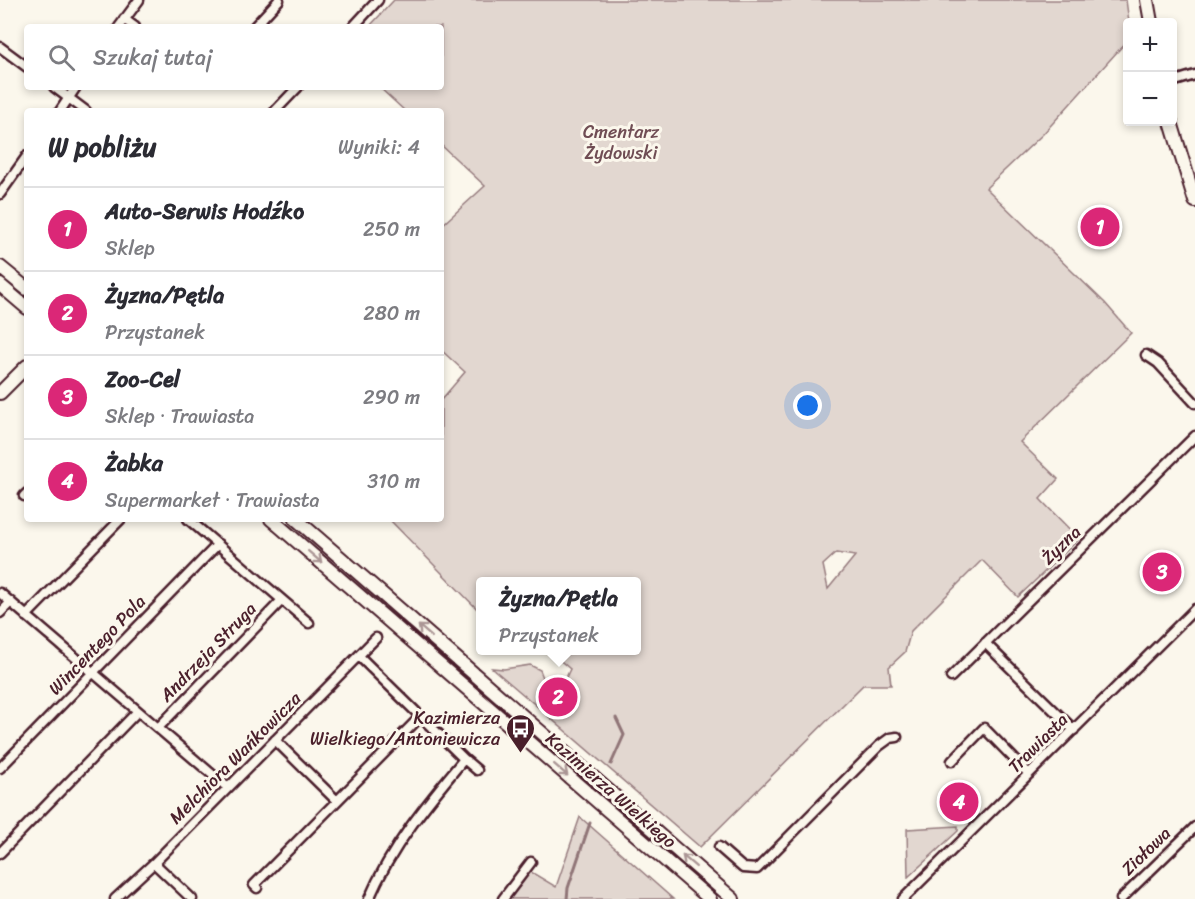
<!DOCTYPE html>
<html lang="pl">
<head>
<meta charset="utf-8">
<style>
	:root { --surface:#fff; --page:#f2f2f3; --text:#2b2b33; --muted:#7c7c81; --line:#e1e1e2; --accent:#db2777 }
	body { margin:0; font-family:Sriracha,sans-serif; background:var(--page); color:var(--text) }
	.controls { position:absolute; right:18px; top:18px; display:grid; overflow:hidden; border-radius:6px; box-shadow:0 3px 9px #0003 }
	.controls button { width:54px; height:54px; display:grid; place-items:center; padding:0; border:0; border-bottom:2px solid var(--line); background:var(--surface); color:var(--text); font:30px sans-serif }
	.you { position:absolute; left:808px; top:406px; width:21px; height:21px; margin:-15px; border:4px solid #fff; border-radius:50%; background:#1a73e8; box-shadow:0 0 0 9px #1a73e833 }
	.badge { display:grid; place-items:center; width:39px; height:39px; border-radius:50%; background:var(--accent); color:#fff; font-size:20px; font-weight:700 }
	.pin { position:absolute; translate:-50% -50%; border:3px solid #fff; box-shadow:0 2px 6px #0006 }
	.popup { position:absolute; left:476px; top:577px; width:165px; height:78px; box-sizing:border-box; display:grid; place-content:center; border-radius:6px; background:var(--surface); filter:drop-shadow(0 2px 4px #0005); font-size:20px; white-space:nowrap; color:var(--muted) }
	.popup b { font-size:22px; color:var(--text) }
	.popup::after { content:''; position:absolute; left:50%; top:100%; margin-left:-12px; border:12px solid transparent; border-top-color:var(--surface) }
	.list { margin:0; padding:0; list-style:none }
	h2 { display:flex; justify-content:space-between; align-items:center; height:78px; margin:0; padding:0 24px; font-size:26px }
	h2 small { font-size:20px; font-weight:400; color:var(--muted) }
	.list li { display:grid; grid-template-columns:39px 1fr auto; gap:18px; align-items:center; box-sizing:border-box; height:84px; padding:0 24px; border-top:2px solid var(--line) }
	.list b { display:block; font-size:22px; white-space:nowrap }
	.list p { margin:0; font-size:20px; white-space:nowrap; color:var(--muted) }
	.list em { font-size:20px; font-style:normal; color:var(--muted) }
	.icon { flex:none; width:33px; height:33px; fill:none; stroke:currentColor; stroke-width:2; stroke-linecap:round; stroke-linejoin:round }
	.map { position:relative; flex:none; width:1195px; height:899px; overflow:hidden }
	.search { position:absolute; background:var(--surface); box-shadow:0 3px 9px #0003; left:24px; top:24px; width:420px; height:66px; display:flex; align-items:center; gap:15px; box-sizing:border-box; padding:0 21px; border-radius:6px; color:var(--muted); font-size:22px }
	.panel { position:absolute; background:var(--surface); box-shadow:0 3px 9px #0003; left:24px; top:108px; width:420px; height:414px; border-radius:6px }
	.map>svg:first-child { display:block }
	.green { fill:#e2d7d0; stroke:#967b7e; stroke-width:1.5; fill-rule:evenodd }
	.lines { fill:none; stroke-linecap:round; stroke-linejoin:round }
	.stream { stroke:#907477; stroke-width:3 }
	.street-casing { stroke:#4a1f2b; stroke-width:13 }
	.secondary-casing { stroke:#4a1f2b; stroke-width:16 }
	.street { stroke:#fbf7ec; stroke-width:8 }
	.secondary { stroke:#fbf7ec; stroke-width:12 }
	.oneway { stroke:#ab9695 }
	.labels { text-anchor:middle; dominant-baseline:central; stroke-width:6; stroke-linejoin:round; paint-order:stroke }
	.park-label { font-size:18px; fill:#704d54; stroke:#fbf7ec }
	.street-label { font-size:18px; fill:#4a1f2b; stroke:#fbf7ec }
	.poi-label { font-size:18px; fill:#4a1f2b; stroke:#fbf7ec; text-anchor:end }
</style>
</head>
<body>
<div class="map">
<svg width="1195" height="899" viewBox="0 0 1195 899">
	<rect width="100%" height="100%" fill="#fbf7ec"/>
	<filter id="ink" filterUnits="userSpaceOnUse"><feTurbulence type="fractalNoise" baseFrequency=".0167" numOctaves="2"/><feDisplacementMap in="SourceGraphic" scale="12" xChannelSelector="R" yChannelSelector="G"/><feConvolveMatrix kernelMatrix="1 2 1 2 8 2 1 2 1" color-interpolation-filters="sRGB"/></filter>
	<g filter="url(#ink)">
		<path class="green" d="M394,0H1126L1129,22L1127,41L1043,134L986,188L1105,303L1131,333L1020,442L1058,479L1040,499L1079,539L1018,597L982,560L911,631L905,652L889,667L891,685H863L700,847L548,716L570,669L549,651L636,650V582H480V612L389,519H441V400L465,372L441,350V226L485,186L441,145V111H405L379,87H441V27H369ZM836,553L855,556L828,589L823,565Z
			M530,665L540,670L544,680L538,707L492,668L504,669Z
			M580,817L673,899H503L526,869L556,887Z
			M958,826V831L908,877L907,829Z"/>
		<g class="lines">
			<path class="stream" d="M611,764L624,735L616,718
				M567,899L568,888L590,823"/>
			<defs>
				<path id="street" d="M124,19L135,27
					M119,27L139,0
					M254,27L279,0
					M353,27L378,0
					M0,47L27,67
					M1172,82L1195,75
					M54,87L86,111
					M60,111L76,87
					M275,111L298,87
					M0,194L27,156
					M1146,355L1158,363L1195,403
					M24,496L27,493
					M188,519L309,623
					M0,593L228,788
					M0,613L11,602
					M26,616L121,519
					M985,643L1074,730
					M359,656L464,759C428,802 391,847 369,899
					M951,677L1195,436
					M158,728L282,600
					M275,740L337,801
					M464,759L477,770
					M952,761L984,728L1029,774
					M0,768L218,544
					M719,847L743,868L757,869L879,746L890,738L897,737
					M0,853L138,711
					M154,863L192,899
					M257,888L254,885L420,717
					M115,899L154,863L376,638
					M503,899L531,862
					M903,899L1195,609
					M1121,899L1195,827"/>
				<path id="secondary" d="M1147,0L1151,22
					M1171,122L1195,201
					M0,267L27,289
					M0,285L27,308
					M0,393L27,366
					M271,519L710,899
					M296,519L733,899"/>
			</defs>
			<use href="#street" class="street-casing"/>
			<use href="#secondary" class="secondary-casing"/>
			<use href="#street" class="street"/>
			<use href="#secondary" class="secondary"/>
		</g>
		<defs><path id="oneway-shaft" d="M-6 0H5M1.5-3L5.5 0L1.5 3" fill="none" stroke-width="1.6" stroke-linecap="round" stroke-linejoin="round" transform="scale(1.5)"/></defs>
		<g class="oneway">
			<use href="#oneway-shaft" transform="translate(315 557) rotate(41)"/>
			<use href="#oneway-shaft" transform="translate(425 631) rotate(-139)"/>
			<use href="#oneway-shaft" transform="translate(561 770) rotate(41)"/>
			<use href="#oneway-shaft" transform="translate(689 861) rotate(-139)"/>
		</g>
	</g>
	<defs>
		<symbol id="bus-pin" viewBox="-11 -11 22 30"><path d="M0 17L-7.5 6A9.5 9.5 0 1 1 7.5 6Z" fill="#4a1f2b" stroke="#fbf7ec"/><path d="M-5-6H5V4H4V6H2V4H-2V6H-4V4H-5ZM-3.5-4V0h7V-4ZM-3.5 1.2v1.5H-2V1.2ZM2 1.2v1.5H3.5V1.2Z" fill="#fff"/></symbol>
	</defs>
	<g fill-rule="evenodd">
		<use href="#bus-pin" x="504" y="712" width="33" height="45"/>
	</g>
	<g class="labels">
		<g class="park-label">
			<text x="621" y="132">Cmentarz<tspan x="621" dy="21">Żydowski</tspan></text>
		</g>
		<g class="street-label">
			<text transform="translate(1061 545) rotate(-44)">Żyzna</text>
			<text transform="translate(97 645) rotate(-46)">Wincentego Pola</text>
			<text transform="translate(208 652) rotate(-46)">Andrzeja Struga</text>
			<text transform="translate(1038 743) rotate(-45)">Trawiasta</text>
			<text transform="translate(235 758) rotate(-45)">Melchiora Wańkowicza</text>
			<text transform="translate(611 790) rotate(41)">Kazimierza Wielkiego</text>
			<text transform="translate(1146 851) rotate(-44)">Ziołowa</text>
		</g>
		<g class="poi-label">
			<text x="500" y="718">Kazimierza<tspan x="500" dy="21">Wielkiego/Antoniewicza</tspan></text>
		</g>
	</g>
</svg>
<div class="controls">
<button>+</button>
<button>−</button>
</div>
<div class="you"></div>
<div class="pin badge" style="left:1100px;top:227px">1</div>
<div class="pin badge" style="left:558px;top:697px">2</div>
<div class="popup"><b>Żyzna/Pętla</b>Przystanek</div>
<div class="pin badge" style="left:1162px;top:572px">3</div>
<div class="pin badge" style="left:959px;top:802px">4</div>
<div class="search"><svg class="icon" aria-label="search" viewBox="0 0 24 24"><circle cx="10" cy="10" r="6"/><path d="M15 15l6 6"/></svg>Szukaj tutaj</div>
<section class="panel">
<h2>W pobliżu<small>Wyniki: 4</small></h2>
<ul class="list">
<li><span class="badge">1</span><div><b>Auto-Serwis Hodźko</b><p>Sklep</p></div><em>250 m</em></li>
<li><span class="badge">2</span><div><b>Żyzna/Pętla</b><p>Przystanek</p></div><em>280 m</em></li>
<li><span class="badge">3</span><div><b>Zoo-Cel</b><p>Sklep · Trawiasta</p></div><em>290 m</em></li>
<li><span class="badge">4</span><div><b>Żabka</b><p>Supermarket · Trawiasta</p></div><em>310 m</em></li>
</ul>
</section>
</div>
</body>
</html>
